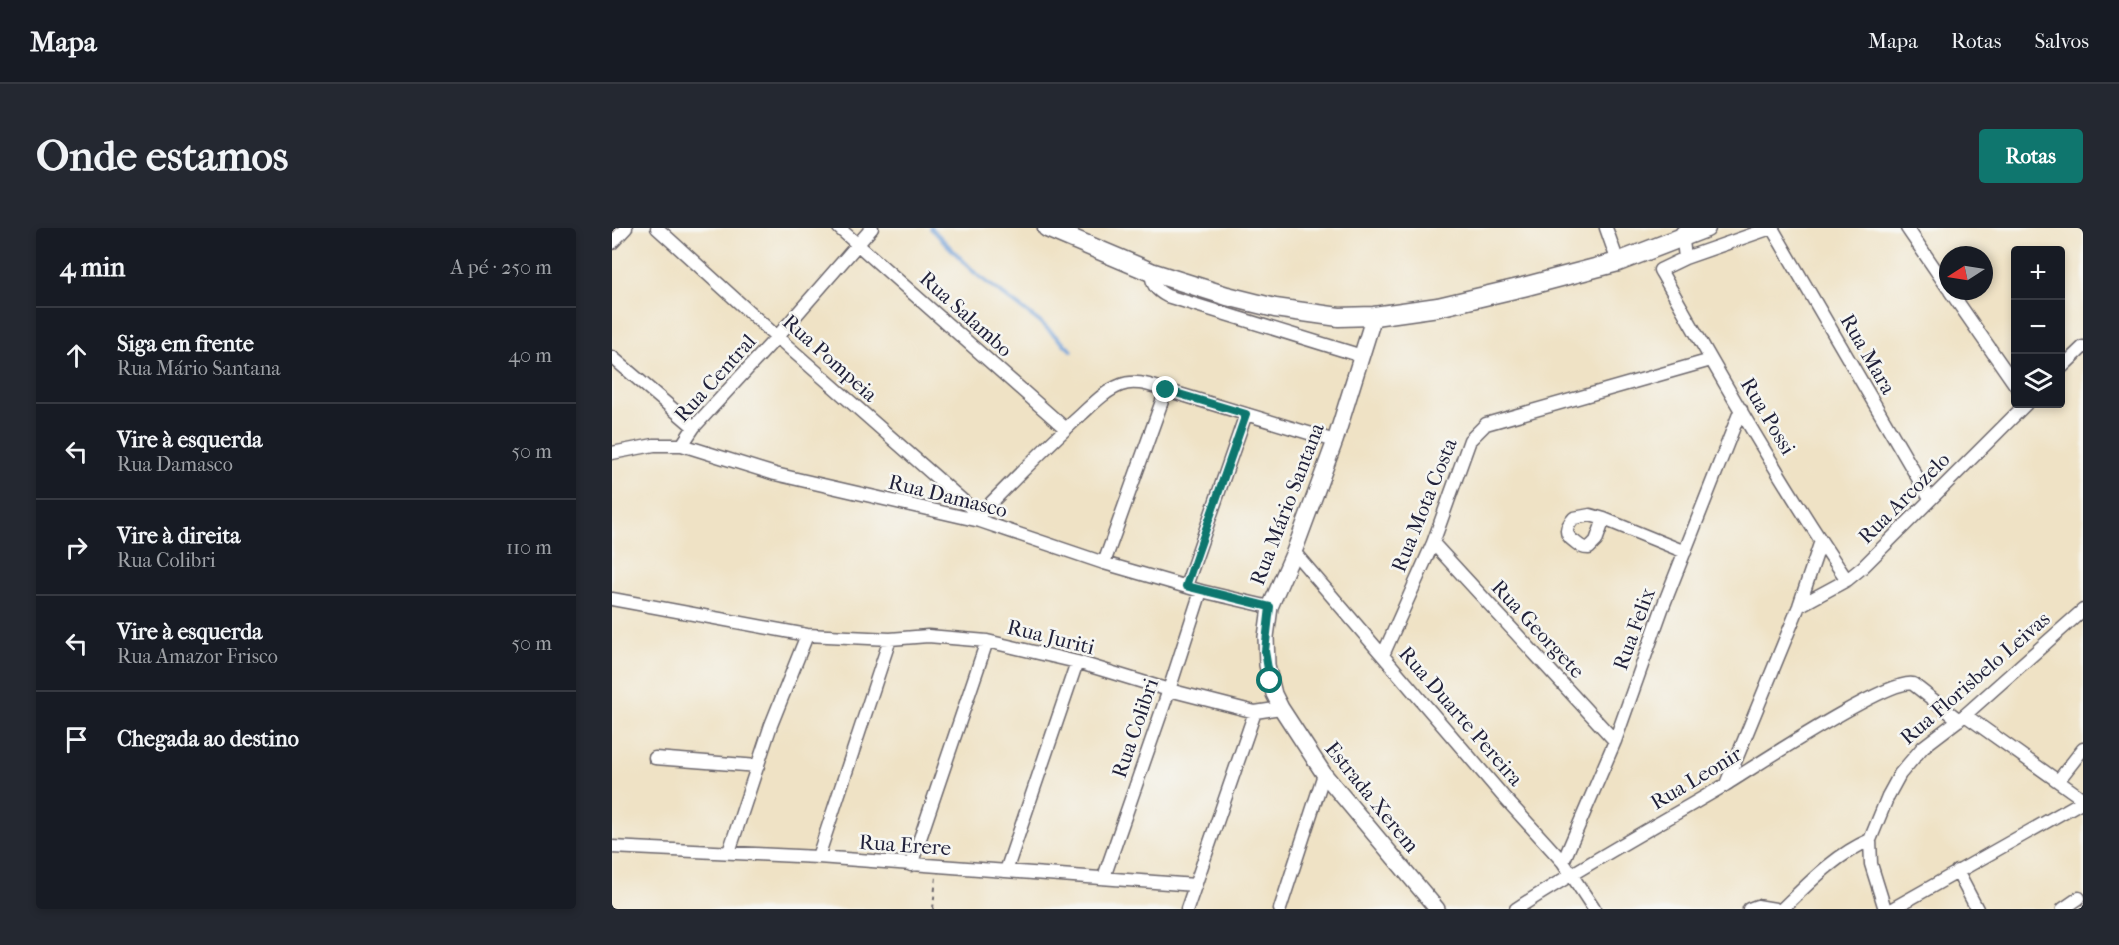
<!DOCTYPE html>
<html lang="pt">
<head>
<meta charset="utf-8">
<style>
	:root { --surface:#171b24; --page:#242831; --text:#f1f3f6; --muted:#9ea1a6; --line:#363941; --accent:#0f766e }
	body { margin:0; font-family:"IM FELL French Canon",serif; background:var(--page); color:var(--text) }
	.controls { position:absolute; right:18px; top:18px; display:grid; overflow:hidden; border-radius:6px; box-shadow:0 3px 9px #0003 }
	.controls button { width:54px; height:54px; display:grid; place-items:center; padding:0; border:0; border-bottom:2px solid var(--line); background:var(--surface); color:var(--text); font:30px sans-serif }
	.compass { position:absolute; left:1327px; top:18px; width:54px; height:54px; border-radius:50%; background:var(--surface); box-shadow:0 3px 9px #0003; rotate:258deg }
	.stop { position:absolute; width:18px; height:18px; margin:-14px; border:4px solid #0f766e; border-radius:50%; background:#fff }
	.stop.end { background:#0f766e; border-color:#fff; box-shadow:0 2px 6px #0008 }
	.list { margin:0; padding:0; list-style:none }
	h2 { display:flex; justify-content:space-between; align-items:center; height:78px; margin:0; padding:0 24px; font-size:26px }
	h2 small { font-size:20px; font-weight:400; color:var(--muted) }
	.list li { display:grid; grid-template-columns:39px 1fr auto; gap:18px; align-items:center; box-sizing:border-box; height:96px; padding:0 24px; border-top:2px solid var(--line) }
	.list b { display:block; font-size:22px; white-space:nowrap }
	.list p { margin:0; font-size:20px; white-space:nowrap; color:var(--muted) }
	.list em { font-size:20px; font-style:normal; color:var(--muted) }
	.icon { flex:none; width:33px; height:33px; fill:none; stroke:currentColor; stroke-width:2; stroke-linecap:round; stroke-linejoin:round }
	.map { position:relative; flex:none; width:1471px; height:681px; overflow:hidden; border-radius:6px }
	header { display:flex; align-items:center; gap:36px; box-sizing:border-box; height:84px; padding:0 30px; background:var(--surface); border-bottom:2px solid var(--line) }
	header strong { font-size:28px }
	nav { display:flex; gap:33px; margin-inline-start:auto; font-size:21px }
	.intro { display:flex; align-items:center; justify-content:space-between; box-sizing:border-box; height:144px; padding:0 36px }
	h1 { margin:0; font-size:42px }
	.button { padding:15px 27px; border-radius:6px; background:var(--accent); color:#fff; font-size:21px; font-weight:700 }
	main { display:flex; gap:36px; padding:0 36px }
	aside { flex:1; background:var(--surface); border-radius:6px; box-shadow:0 3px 9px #0003 }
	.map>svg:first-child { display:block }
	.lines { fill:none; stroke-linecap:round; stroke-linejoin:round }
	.stream { stroke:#6c9dd6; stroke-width:4 }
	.minor-casing { stroke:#6a656b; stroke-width:15 }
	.tertiary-casing { stroke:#6a656b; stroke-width:18 }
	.primary-casing { stroke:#6a656b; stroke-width:21 }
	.path { stroke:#6a656b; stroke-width:2; stroke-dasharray:4.5 4.5; stroke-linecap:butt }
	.minor { stroke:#fff; stroke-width:12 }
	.tertiary { stroke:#fff; stroke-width:15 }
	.primary { stroke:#fff; stroke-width:18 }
	.route { stroke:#0f766e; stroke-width:8 }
	.labels { text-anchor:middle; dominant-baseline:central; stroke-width:5; stroke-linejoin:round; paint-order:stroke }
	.street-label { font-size:21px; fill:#22223b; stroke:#f6f6f2 }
</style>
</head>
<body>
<header>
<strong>Mapa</strong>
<nav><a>Mapa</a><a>Rotas</a><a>Salvos</a></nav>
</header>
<div class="intro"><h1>Onde estamos</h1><a class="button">Rotas</a></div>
<main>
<aside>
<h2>4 min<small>A pé · 250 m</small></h2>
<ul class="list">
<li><svg class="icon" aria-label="ahead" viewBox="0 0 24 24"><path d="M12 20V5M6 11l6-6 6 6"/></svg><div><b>Siga em frente</b><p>Rua Mário Santana</p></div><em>40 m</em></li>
<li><svg class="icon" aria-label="left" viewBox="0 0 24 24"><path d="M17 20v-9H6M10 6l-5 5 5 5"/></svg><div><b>Vire à esquerda</b><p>Rua Damasco</p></div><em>50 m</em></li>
<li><svg class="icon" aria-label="right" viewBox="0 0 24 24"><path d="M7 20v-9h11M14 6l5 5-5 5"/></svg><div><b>Vire à direita</b><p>Rua Colibri</p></div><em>110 m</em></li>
<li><svg class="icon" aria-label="left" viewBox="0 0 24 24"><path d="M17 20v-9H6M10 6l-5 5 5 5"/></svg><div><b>Vire à esquerda</b><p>Rua Amazor Frisco</p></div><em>50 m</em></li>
<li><svg class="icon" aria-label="arrive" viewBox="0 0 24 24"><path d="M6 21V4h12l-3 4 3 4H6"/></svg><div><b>Chegada ao destino</b></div></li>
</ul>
</aside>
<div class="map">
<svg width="1471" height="681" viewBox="0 0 1471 681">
	<rect width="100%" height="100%" fill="#f6f6f2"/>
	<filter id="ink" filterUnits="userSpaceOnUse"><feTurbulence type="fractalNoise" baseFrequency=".0167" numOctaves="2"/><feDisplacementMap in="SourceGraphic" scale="12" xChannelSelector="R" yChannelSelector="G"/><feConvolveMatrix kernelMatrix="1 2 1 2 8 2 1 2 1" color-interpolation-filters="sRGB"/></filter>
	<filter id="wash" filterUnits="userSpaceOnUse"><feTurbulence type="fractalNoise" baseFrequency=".008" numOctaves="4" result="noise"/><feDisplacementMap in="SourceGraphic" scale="24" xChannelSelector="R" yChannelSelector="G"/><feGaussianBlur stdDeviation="1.35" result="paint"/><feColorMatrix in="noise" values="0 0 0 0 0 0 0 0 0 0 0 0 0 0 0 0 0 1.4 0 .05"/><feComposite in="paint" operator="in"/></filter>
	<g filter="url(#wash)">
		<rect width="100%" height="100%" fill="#efe2c5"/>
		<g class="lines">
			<path class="stream" d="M319,0L364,46L429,95L460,123"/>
		</g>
	</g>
	<g filter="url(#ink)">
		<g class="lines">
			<defs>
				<path id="minor" d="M45,0L165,109L367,287
					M227,0L454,201
					M994,0L1006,34
					M1160,0L1318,271
					M1295,0L1336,60
					M1070,4L1073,30L1159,0
					M0,15L14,0
					M1073,30L1048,42C1107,146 1167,252 1235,352
					M539,44C540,57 544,62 555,68L750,128
					M1338,63L1404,158
					M0,129L82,199
					M1448,141L1471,119
					M70,217L82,199L165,109L260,0
					M0,225L42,217H70L163,246L368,293L492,335L589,363L658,379
					M992,291L984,313L977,320C970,320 968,318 963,314C951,306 954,299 962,290L978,287L992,291L1073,324
					M368,293L367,287C400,254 433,219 469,187C481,176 493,163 509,157C523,151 540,158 554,162L723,213
					M821,315L1003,513
					M682,324L891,568L951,634L982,681
					M492,335L554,162
					M574,358L634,186
					M0,371L195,407L278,411L316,408L375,413L465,434L557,462L643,484L669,480
					M1187,378L1235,352L1251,339L1414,176
					M771,427L821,315L858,212L874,196L1099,132
					M1353,487L1471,571
					M43,530L146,538
					M1446,553L1471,521
					M1114,556L1187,378L1209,313
					M0,619L206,629L583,657
					M117,624L159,497L195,407
					M206,629L278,411
					M951,634L1003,513L1050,381L1129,181
					M299,637L375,413
					M394,643L465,434
					M1345,643L1365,681
					M492,649L557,462L589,363
					M575,681L643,484
					M668,681L712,546
					M904,681C972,637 1043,598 1113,557C1141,540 1277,449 1301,456L1347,492
					M1137,681L1145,678L1163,681
					M1170,681C1197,655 1223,627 1258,612
					M1273,681L1259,636L1258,612L1276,568L1288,546L1311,519L1353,487L1471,382
					M1280,681L1471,573
					M1451,681L1467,670"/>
				<path id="tertiary" d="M762,88L723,213L682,324L658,379L654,409L655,437L662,466L669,480L712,546L825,681"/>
				<path id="primary" d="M435,0L539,44L615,68L663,80L727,89L762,88L826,79L911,59L1006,34L1094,0"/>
			</defs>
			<use href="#minor" class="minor-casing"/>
			<use href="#tertiary" class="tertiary-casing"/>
			<use href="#primary" class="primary-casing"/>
			<path class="path" d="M321,681L324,648"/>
			<use href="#minor" class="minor"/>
			<use href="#tertiary" class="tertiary"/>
			<use href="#primary" class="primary"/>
		</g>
	</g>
	<g class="lines" filter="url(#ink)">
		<path class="route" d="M554,162L634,186L574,358L658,379L653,423L658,453"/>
	</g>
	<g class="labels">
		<g class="street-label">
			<text transform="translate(354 86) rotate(42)">Rua Salambo</text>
			<text transform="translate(1256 126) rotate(60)">Rua Mara</text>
			<text transform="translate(218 130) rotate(42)">Rua Pompeia</text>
			<text transform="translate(103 150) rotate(-48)">Rua Central</text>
			<text transform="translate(1156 188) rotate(59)">Rua Possi</text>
			<text transform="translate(336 268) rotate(14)">Rua Damasco</text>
			<text transform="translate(1292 270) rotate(-45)">Rua Arcozelo</text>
			<text transform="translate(675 276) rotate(-69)">Rua Mário Santana</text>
			<text transform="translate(812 277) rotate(-68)">Rua Mota Costa</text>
			<text transform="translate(926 401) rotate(47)">Rua Georgete</text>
			<text transform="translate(1022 401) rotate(-70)">Rua Felix</text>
			<text transform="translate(439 409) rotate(14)">Rua Juriti</text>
			<text transform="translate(1363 450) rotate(-41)">Rua Florisbelo Leivas</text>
			<text transform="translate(849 488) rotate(49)">Rua Duarte Pereira</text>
			<text transform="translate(523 500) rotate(-71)">Rua Colibri</text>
			<text transform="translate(1084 550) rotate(-31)">Rua Leonir</text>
			<text transform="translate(760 569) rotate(51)">Estrada Xerem</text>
			<text transform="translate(293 617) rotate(4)">Rua Erere</text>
		</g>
	</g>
</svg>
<div class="controls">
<button>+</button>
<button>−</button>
<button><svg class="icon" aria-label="layers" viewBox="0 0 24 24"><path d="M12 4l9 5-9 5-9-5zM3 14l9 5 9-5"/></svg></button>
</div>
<svg class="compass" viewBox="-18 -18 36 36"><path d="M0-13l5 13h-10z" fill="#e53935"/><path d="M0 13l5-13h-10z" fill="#9ea1a6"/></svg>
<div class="stop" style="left:658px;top:453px"></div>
<div class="stop end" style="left:554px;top:162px"></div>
</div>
</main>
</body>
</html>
